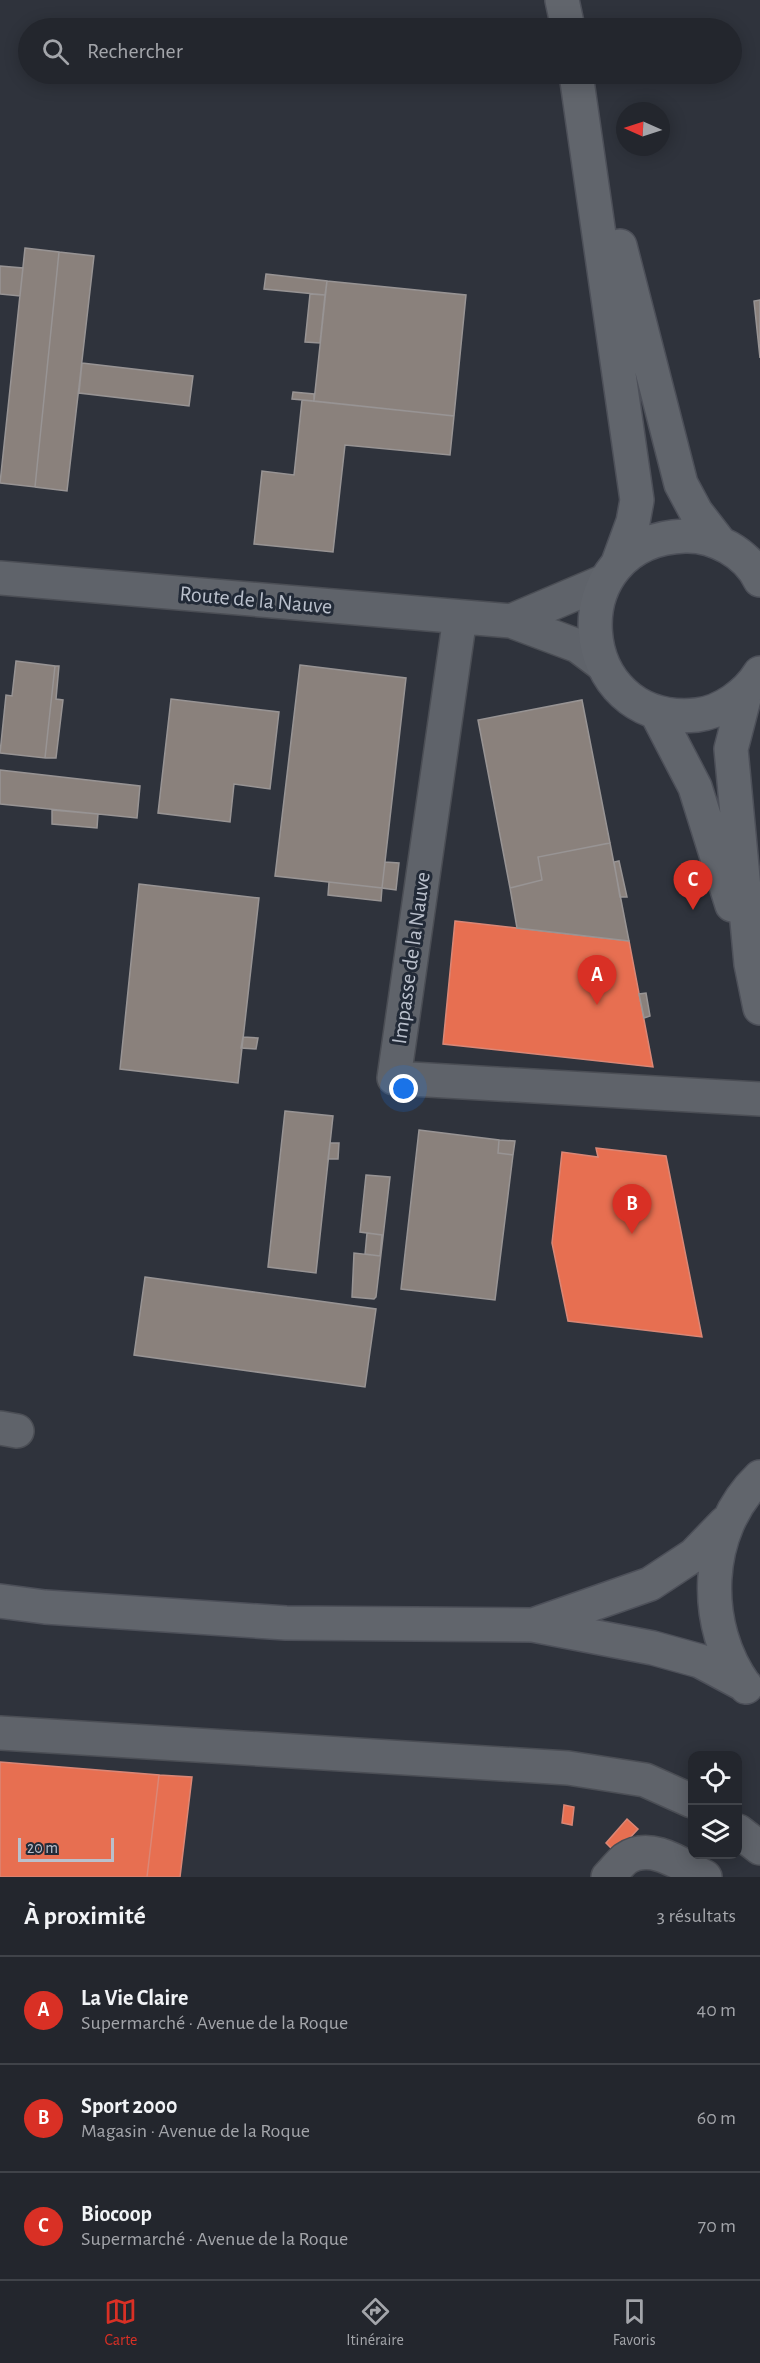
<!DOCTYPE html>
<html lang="fr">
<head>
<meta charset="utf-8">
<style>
	:root { --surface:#23262d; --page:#2f3239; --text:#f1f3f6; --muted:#a3a5aa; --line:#404349; --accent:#d93025 }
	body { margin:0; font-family:"Alegreya Sans",sans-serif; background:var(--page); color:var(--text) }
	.controls { position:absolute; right:18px; bottom:18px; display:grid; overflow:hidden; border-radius:12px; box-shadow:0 3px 15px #0003 }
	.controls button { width:54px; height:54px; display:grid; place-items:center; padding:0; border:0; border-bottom:2px solid var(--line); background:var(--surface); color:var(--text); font:30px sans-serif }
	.compass { position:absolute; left:616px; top:102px; width:54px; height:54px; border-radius:50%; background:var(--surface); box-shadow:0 3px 15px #0003; rotate:273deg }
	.scale { position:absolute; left:18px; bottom:15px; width:96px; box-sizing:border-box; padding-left:6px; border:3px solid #bac0cc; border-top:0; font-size:16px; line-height:21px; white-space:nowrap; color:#bac0cc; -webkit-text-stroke:4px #222a37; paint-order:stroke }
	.you { position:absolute; left:404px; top:1089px; width:21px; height:21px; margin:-15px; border:4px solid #fff; border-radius:50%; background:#1a73e8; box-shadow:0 0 0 9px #1a73e833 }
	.badge { display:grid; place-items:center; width:39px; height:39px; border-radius:50%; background:var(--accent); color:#fff; font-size:20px; font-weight:700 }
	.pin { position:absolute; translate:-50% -50px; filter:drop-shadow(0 2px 3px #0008) }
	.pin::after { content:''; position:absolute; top:32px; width:21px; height:18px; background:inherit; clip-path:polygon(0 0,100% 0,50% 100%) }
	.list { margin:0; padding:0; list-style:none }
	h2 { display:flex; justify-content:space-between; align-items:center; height:78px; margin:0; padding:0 24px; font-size:26px }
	h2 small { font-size:20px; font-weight:400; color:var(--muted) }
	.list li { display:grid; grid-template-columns:39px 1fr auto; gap:18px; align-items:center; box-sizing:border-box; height:108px; padding:0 24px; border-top:2px solid var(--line) }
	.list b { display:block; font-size:22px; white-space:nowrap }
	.list p { margin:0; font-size:20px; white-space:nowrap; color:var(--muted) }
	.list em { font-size:20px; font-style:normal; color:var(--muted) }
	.icon { flex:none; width:33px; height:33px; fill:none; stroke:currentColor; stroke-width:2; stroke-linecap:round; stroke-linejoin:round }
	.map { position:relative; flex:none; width:760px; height:1877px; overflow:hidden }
	.search { position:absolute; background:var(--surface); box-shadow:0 3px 15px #0003; left:18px; right:18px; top:18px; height:66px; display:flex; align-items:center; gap:15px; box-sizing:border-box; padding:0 21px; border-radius:33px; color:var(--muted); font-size:22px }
	.sheet { height:402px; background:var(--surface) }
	nav { display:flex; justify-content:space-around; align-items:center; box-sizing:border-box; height:84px; border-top:2px solid var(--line); background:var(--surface); font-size:16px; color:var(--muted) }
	nav a { display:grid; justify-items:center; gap:3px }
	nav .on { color:var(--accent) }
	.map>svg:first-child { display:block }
	.shops { fill:#e76f51; stroke:#da8776; stroke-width:1.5 }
	.industry { fill:#8a817c; stroke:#989494; stroke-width:1.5 }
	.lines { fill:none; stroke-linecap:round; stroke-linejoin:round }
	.minor-casing { stroke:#4b4e55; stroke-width:36 }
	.major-casing { stroke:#4d5059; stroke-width:36 }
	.minor { stroke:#5f636a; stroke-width:33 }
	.major { stroke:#61656c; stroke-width:33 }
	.labels { text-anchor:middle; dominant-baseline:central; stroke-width:6; stroke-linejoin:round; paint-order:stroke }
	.street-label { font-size:22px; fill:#bac0cc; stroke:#222a37 }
</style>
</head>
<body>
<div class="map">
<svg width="760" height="1877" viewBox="0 0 760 1877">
	<rect width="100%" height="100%" fill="#2f333c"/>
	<path class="shops" d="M455,921L629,941L653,1067L443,1044Z
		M596,1148L666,1156L702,1337L568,1321L552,1243L562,1152L598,1157Z
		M0,1762L159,1775L147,1877H0Z
		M159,1775L192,1777L180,1877H147Z
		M564,1805L574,1807L572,1825L562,1823Z
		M627,1819L638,1829L616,1853L606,1843Z"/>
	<path class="industry" d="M25,248L59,252L35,487L0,483Z
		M59,252L94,256L67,491L35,487Z
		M0,266L23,268L20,296L0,294Z
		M266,274L327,281L325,295L264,289Z
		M327,281L466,295L454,416L314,401Z
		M310,294L325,295L320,343L305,342Z
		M760,300V358L754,301Z
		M82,363L193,376L189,406L79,393Z
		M293,392L314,394V401L292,399Z
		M302,400L454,416L450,455L345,445L333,552L254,544L262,471L294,475Z
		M16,661L55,666L45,758L0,753L6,695L12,696Z
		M300,665L406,678L382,888L275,876Z
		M55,666H59L56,699L63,700L56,758H45Z
		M171,699L279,712L270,789L234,784L230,822L158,813Z
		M582,700L610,843L538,857L542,880L510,888L478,720Z
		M0,770L140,786L137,818L0,804Z
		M52,810L98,814L97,828L52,824Z
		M610,843L629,941L517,928L510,888L542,880L538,857Z
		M619,861L627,897H620L614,862Z
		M385,862L399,863L396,890L382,888Z
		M329,882L382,888L381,901L328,895Z
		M139,884L259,898L238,1083L120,1069Z
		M646,993L650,1016L644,1018L639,994Z
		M243,1037L258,1038L256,1049L241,1048Z
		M285,1111L333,1116L316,1273L268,1267Z
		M419,1130L499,1140L498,1153L513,1155L495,1300L401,1289Z
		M499,1140L515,1141L513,1155L498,1153Z
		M330,1143H339L338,1159H328Z
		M366,1175L390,1177L376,1297L374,1299L352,1297L354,1253L380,1256L382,1235L360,1232Z
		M367,1233L382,1235L380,1256L365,1254Z
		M145,1277L376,1309L365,1387L134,1355Z"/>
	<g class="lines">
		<defs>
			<path id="minor" d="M0,578L511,621L578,646L602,664
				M460,617L394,1078L760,1099
				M511,621L605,581
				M0,1428L17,1431
				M0,1733L568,1768L645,1780L692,1801
				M738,1831L760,1848
				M608,1877C614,1871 619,1864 625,1859C651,1841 682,1865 705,1877"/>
			<path id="major" d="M562,0L568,28
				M576,74L637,500L633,522L618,563
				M620,246L681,484L696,512L720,543
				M760,580C747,553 714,535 685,536C557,540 570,728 697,715C722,712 747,694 760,673
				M746,691L731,749L751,964L760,1008
				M656,712L695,787L732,905
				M0,1601L45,1607L286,1623L533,1625L653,1648L700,1661L745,1685
				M533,1625L650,1584L694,1555L725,1523
				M746,1687C701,1626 703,1531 760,1477"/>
		</defs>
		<use href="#minor" class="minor-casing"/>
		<use href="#major" class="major-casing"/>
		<use href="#minor" class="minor"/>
		<use href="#major" class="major"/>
	</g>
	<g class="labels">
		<g class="street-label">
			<text transform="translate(256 600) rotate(5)">Route de la Nauve</text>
			<text transform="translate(411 958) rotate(-82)">Impasse de la Nauve</text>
		</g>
	</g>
</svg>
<div class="controls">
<button><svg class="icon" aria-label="locate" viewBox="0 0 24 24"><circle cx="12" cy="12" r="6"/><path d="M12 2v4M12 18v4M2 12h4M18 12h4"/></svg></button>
<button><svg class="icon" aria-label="layers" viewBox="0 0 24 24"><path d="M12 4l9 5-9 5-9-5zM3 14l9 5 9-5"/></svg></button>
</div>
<svg class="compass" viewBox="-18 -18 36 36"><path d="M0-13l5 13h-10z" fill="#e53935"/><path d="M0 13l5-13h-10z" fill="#a3a5aa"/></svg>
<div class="scale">20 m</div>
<div class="you"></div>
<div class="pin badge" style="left:597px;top:1005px">A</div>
<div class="pin badge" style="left:632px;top:1234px">B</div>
<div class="pin badge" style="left:693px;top:910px">C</div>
<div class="search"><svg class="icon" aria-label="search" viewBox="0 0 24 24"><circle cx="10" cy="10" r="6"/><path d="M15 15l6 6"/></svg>Rechercher</div>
</div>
<section class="sheet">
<h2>À proximité<small>3 résultats</small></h2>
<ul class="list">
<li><span class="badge">A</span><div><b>La Vie Claire</b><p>Supermarché · Avenue de la Roque</p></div><em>40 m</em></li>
<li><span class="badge">B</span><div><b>Sport 2000</b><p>Magasin · Avenue de la Roque</p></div><em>60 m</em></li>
<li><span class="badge">C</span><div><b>Biocoop</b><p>Supermarché · Avenue de la Roque</p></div><em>70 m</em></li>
</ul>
</section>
<nav>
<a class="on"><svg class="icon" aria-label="map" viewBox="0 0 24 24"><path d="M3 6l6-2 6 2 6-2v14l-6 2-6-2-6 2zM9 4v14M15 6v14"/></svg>Carte</a>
<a><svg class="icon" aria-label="directions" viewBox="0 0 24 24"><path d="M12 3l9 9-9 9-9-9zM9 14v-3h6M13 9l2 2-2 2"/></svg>Itinéraire</a>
<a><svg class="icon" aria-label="saved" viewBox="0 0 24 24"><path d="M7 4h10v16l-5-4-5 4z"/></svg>Favoris</a>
</nav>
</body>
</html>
